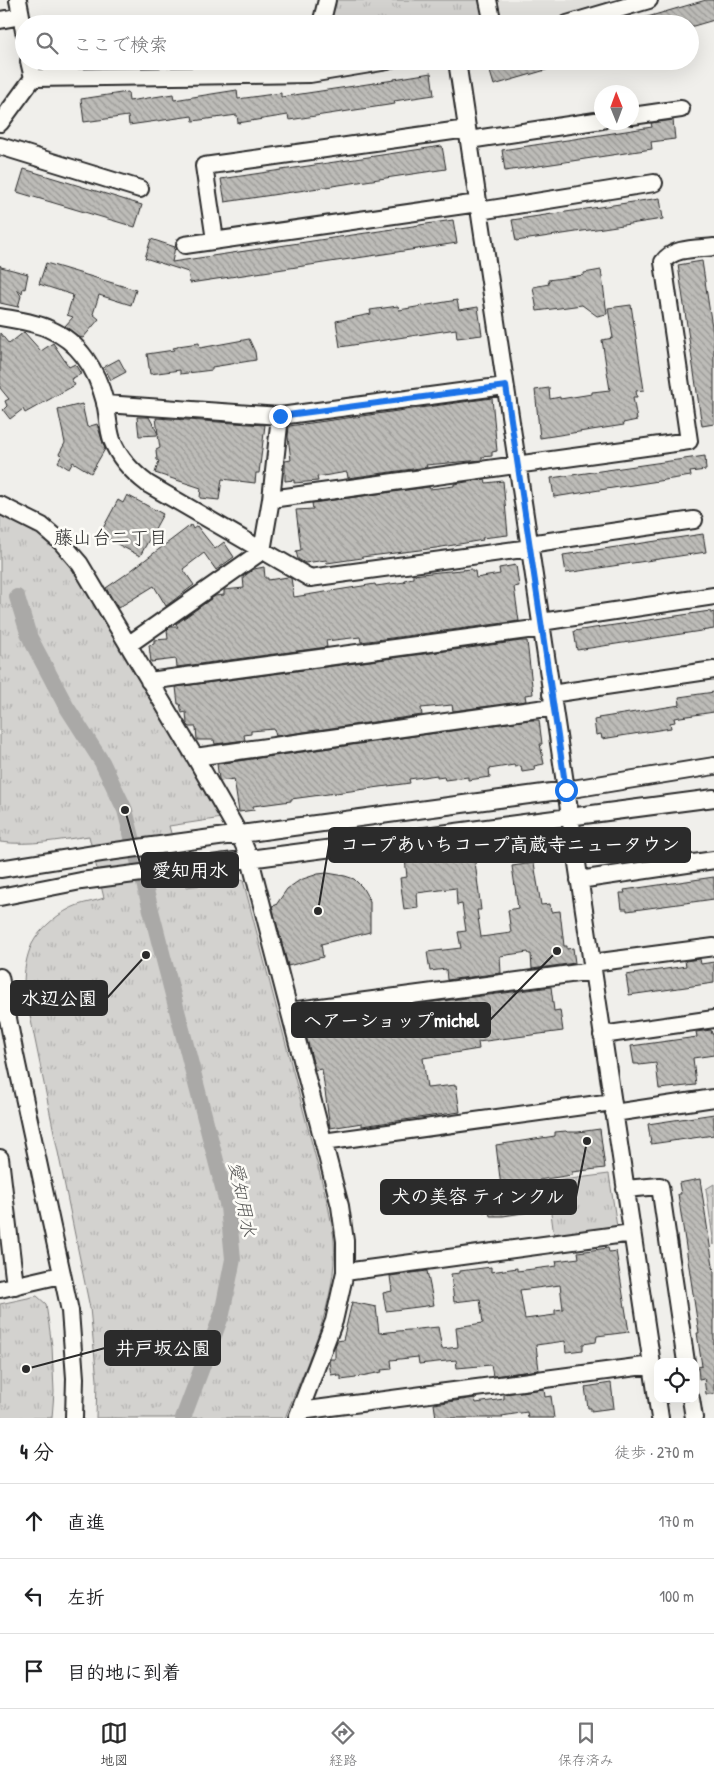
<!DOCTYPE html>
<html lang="ja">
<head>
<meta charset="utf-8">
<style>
	:root { --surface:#fff; --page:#f2f2f2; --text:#202124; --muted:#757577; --line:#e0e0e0; --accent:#2b2b2b }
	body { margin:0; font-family:"Patrick Hand","Klee One",sans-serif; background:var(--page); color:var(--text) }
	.controls { position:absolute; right:15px; bottom:15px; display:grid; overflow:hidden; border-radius:10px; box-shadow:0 5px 20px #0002 }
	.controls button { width:45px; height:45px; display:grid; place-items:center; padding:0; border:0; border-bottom:1px solid var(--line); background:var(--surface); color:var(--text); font:25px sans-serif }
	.compass { position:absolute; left:594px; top:85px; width:45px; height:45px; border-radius:50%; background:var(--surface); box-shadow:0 5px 20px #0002; rotate:359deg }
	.stop { position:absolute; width:15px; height:15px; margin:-11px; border:4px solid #1a73e8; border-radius:50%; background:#fff }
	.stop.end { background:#1a73e8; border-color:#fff; box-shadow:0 1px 5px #0008 }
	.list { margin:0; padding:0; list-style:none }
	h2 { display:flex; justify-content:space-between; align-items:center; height:65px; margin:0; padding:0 20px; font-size:21px }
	h2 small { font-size:16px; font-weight:400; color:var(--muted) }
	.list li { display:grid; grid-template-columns:32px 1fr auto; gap:15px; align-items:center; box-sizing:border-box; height:75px; padding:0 20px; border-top:1px solid var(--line) }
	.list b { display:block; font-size:19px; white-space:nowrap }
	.list em { font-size:16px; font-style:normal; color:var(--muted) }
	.icon { flex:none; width:28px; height:28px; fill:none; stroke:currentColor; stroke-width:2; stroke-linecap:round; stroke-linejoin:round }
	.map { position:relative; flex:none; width:714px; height:1418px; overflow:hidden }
	.search { position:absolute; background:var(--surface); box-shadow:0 5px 20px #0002; left:15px; right:15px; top:15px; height:55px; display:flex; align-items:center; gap:12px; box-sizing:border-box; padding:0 18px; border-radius:28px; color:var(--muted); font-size:19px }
	.sheet { height:290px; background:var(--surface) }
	nav { display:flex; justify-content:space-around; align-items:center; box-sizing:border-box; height:70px; border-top:1px solid var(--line); background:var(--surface); font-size:14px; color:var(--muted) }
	nav a { display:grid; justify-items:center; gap:2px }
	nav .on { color:var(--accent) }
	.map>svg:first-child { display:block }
	.built { fill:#e1e0dc }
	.park { fill:url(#park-tufts); stroke:#7f7e7d }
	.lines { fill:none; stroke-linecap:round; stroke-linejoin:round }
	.canal { stroke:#aaa9a7; stroke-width:16 }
	.building { fill:url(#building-back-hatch); stroke:#2b2b2b; fill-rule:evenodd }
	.minor-casing { stroke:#2b2b2b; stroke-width:20 }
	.minor { stroke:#fdfcf7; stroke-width:16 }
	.route { stroke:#1a73e8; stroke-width:6 }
	.labels { text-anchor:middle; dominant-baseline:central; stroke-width:5; stroke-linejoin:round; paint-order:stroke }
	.neighbourhood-label { font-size:19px; fill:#2b2b2b; stroke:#fdfcf7 }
	.water-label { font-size:19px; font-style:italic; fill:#575756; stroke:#fdfcf7 }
	.leader { fill:none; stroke:#2b2b2b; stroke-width:2 }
	.callout-dot { fill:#2b2b2b; stroke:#fdfcf7; stroke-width:2 }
	.callout { fill:#2b2b2b; stroke:#2b2b2b; stroke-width:2 }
	.callout-label { font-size:19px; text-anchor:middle; font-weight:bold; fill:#fff }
</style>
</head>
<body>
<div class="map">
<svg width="714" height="1418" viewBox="0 0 714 1418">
	<defs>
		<pattern id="park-tufts" width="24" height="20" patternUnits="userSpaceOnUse" patternTransform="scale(1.25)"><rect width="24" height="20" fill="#d3d2cf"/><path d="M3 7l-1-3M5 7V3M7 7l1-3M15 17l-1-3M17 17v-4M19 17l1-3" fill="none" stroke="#b5b4b2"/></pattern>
		<pattern id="building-back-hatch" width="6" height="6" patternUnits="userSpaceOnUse" patternTransform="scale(1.25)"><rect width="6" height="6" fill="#bdbcb8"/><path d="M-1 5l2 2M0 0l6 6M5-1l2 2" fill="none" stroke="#9a9996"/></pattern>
	</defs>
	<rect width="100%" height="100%" fill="#f0efeb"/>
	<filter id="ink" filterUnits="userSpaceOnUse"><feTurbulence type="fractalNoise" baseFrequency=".02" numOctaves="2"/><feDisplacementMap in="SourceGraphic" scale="10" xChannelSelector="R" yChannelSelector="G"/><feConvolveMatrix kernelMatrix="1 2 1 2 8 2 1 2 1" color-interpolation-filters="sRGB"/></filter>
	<g filter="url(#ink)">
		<path class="built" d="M496,0H622L541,24H501Z"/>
		<path class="park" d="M336,0H482L486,24H330Z
			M0,513C40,528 61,552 85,587L222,818L169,826L186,887L243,880L328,1205C330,1217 333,1228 334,1240C338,1302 307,1362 285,1418H96L97,1380L90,1308L24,986C24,971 26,957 32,944C40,928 61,911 78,905C87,902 96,901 104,898L89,836C59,840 30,846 0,842Z
			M609,1174L617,1227L554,1236L547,1182Z
			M714,1184V1245L706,1189Z
			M37,1296L46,1304L52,1346L54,1392L52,1418H0V1304Z"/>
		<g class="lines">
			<path class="canal" d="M17,597L29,636L66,706L102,762L125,810L228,1207L233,1259L222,1314L183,1418"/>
		</g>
		<path class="building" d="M706,0H714V20L690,27V24H638L637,20Z
			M499,61H562L563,65L494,85L488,65Z
			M431,73L434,95L394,101L395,104L289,120L288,115L238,123L237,115L193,121L192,116L129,125L128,116L84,122L81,99L128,92L129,101L173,94L174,100L237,90L238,99L281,93V97L394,80V79Z
			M673,120L675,139L651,142L652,149L505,171L502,150L652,127L651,123Z
			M442,146L446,169L225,202L221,179Z
			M24,169L142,205L135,227L17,192Z
			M660,198L663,219L516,241L512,220Z
			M453,220L457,243L190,283L188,272L145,258L151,239L175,247L172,262Z
			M702,261L714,340V424L702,426L678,265Z
			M46,263L136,290L131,305L99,295L93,314L99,319L83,338L79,337L65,326L73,317L67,315L73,295L39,284Z
			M0,265L1,267L28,274L25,289L23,288L22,293L17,289L21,296L18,307L0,303Z
			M601,270L607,314L597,316L582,305L537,311L533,287L549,284L548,280L584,275V273Z
			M457,300L459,310L478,307L482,335L457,338L456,329L340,347L336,321L371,314L370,310L398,306L399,310Z
			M631,305L644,390L636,391L637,397H633L637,420L623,423L624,425L540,438L535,390L549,388L550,399L560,397V399L592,394V392L610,390L602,340L613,338L608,308Z
			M24,332L41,351L53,343L69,367L75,364L81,374L71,379L75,385L25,413L23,409L10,419L3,410L7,406L5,401L9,399L0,388V333L9,344Z
			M249,339L255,352L256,360L212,367V370L180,374V370L150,374L147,354L174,350L173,348L178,347V346L199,343L200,348Z
			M119,359L126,372L111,380L104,367Z
			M492,398L497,451L492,452V456L482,457V460L426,465L427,467L348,478L347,472L317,477L318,481L294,483V480L285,481V461L291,460L288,437L289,426Z
			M82,404L87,427L97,424L105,449L91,473L73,462L69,469L58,462L62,455L59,454L65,443L58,410Z
			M137,417H149L158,434L156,418L265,425L259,473H256L255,483L222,479L219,500L200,498L201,488L155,473L159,461L157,460L156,450L160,448L158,435L139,436Z
			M705,456L706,470L690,472L691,476L554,497L551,478Z
			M485,479L486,483L503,481L508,535L482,538L483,540L436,548L362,557V558L327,563L326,560L305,563L298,559L296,551L301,550L296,510L313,509L312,503L429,487L430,489L454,486V484Z
			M127,495L163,514L140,556L104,537L107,532L102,530L118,500L123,503Z
			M191,525L193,529L197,526L215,549L224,542L234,557L216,570L204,553L183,569L194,585L166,606L154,586L118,608L106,588L125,575Z
			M703,534L706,552L566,573L563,555Z
			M516,565L519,586L514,587L519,621L361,642L360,637L326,641L327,647L177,667L176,659L151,662L149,645L154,644V640L168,639L167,630L170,627H178L176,624L215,596L224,595V590L244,588L243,577L254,569L264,567L265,578H268V580L288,577L291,578L294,597L375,584L376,586L405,582L404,580L413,578V575L439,572L472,569V571H475L476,578L500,574L499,568Z
			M710,611L711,613L714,612V629L577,650L574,631Z
			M521,641H527L533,694L525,695L526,701L453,711L452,705L421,708L422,715L276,736L274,729L251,731V734L244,735L245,740L215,744L214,740H197L196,727H189L187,724L186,712L182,713L180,704H178L176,687Z
			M714,692V712L674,718L675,722L670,723L671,728L602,739L601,734L596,735L594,720L599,719L598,718L680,705L679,697Z
			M529,720H539L542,744H540L544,764L534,766L535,770L522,772L521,766L515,767L514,765L489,769L490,777L468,780V777L445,780L444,777L437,778V775L409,779L410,783L291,799V801L253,806L254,810L239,812L234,779L220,781L219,779L217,764Z
			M449,853V856L474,854L481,910H477L481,937L511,933L508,910L518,908L512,866L534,863L541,905L550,904L551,912L560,911L564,946H567V949L573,948L575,963L532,969L531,954H529L528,952L500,956L501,973L447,980L446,969L430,971L427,952L461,948L458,932L466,931L462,904L457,905L456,888L417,893L418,908L404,910L400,878L407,877L405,859Z
			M327,873L345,876L354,879L362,887L370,901V932L321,944L323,957L288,966L272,906L276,905L287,889L300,880L318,874Z
			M714,877V899L627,911V909H622L620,893H625L624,890Z
			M700,959L701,964L714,962V983L629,995L626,975L686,966L685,961Z
			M551,987L554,1011L560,1010L563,1031L478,1042L479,1049L423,1058L427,1088L456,1085L460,1112L362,1126V1123L330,1128L322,1069L315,1070L302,1020L371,1010L372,1020L397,1017L396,1007Z
			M711,1030L712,1034H714V1055L693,1058L696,1085L659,1089L656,1063L639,1065V1064H634L631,1046L697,1037L696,1032Z
			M714,1114V1135L651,1144L648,1124Z
			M600,1129L605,1168L572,1172V1175L539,1180L543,1210L503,1216H490L489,1211L483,1212L482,1198L502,1195L496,1145L555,1136V1132L566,1131L567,1132H578Z
			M700,1179L714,1272V1394H706L704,1378L699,1379L698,1367L702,1366L697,1333H699L678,1194H681L679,1183Z
			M608,1248L609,1252L616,1251L629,1332L597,1336L596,1342L583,1344V1350L566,1352L565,1341L536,1345L539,1370L493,1376L491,1365L457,1368L456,1360L419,1364L418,1357L391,1360L392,1369L381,1370L382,1372L356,1377V1378L341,1380V1376H337V1374L331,1375L329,1362L330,1359H335V1347L337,1341L343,1340L352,1302L376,1307L379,1333L438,1327L442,1349L458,1347L456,1327L483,1323L480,1299L454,1302L451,1274L460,1273V1271L491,1267V1272L517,1268V1271L557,1266L556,1261L579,1258L578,1252ZM560,1285L563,1309L555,1310V1315L525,1319L520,1290Z
			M427,1271L434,1305L386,1311L383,1293L392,1291L390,1276Z
			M611,1383L614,1408L591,1411V1408H588L585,1387Z
			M544,1389L545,1397L551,1396L554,1418H528L527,1412L502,1416L503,1418H436L434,1404L475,1398L476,1403L504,1399V1394Z"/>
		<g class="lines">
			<defs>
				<path id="minor" d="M18,0L24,31
					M488,0L493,24
					M0,20L21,16
					M321,24L327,0
					M567,24L649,0
					M29,61L33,78L310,74L388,61
					M457,61L660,1418
					M632,116L681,109
					M0,123L33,78
					M469,140L602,120
					M0,146L140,189
					M479,211L654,183
					M215,240L204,166L467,129
					M185,245L478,203
					M0,317C16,320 34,322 49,329C80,342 97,371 105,402C108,415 108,428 112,440C119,459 132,472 148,484L310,578L530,548
					M105,404L280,416L505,386
					M271,499L689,441L663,262C673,247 698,249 714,247
					M0,505L42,526L62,543L80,564L195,757L239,834L250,859L340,1206L345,1241V1272L334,1321L297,1418
					M529,544L694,520
					M541,622L714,596
					M128,645L262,551L271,499L280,416
					M149,681L542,628
					M551,694L714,670
					M195,757L553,707
					M0,869L101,853L566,790L714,766
					M579,880L714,860
					M0,897L81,881L714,798
					M592,963L714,947
					M0,977L15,1055L70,1311L75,1378L74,1418
					M290,1011L593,971
					M602,1035L714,1019
					M614,1113L714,1098
					M323,1142L612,1102
					M0,1158L15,1286
					M625,1189L660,1186L686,1362
					M345,1272L632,1233
					M0,1289L61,1275
					M691,1399L694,1418
					M300,1411L652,1365"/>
			</defs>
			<use href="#minor" class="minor-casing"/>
			<use href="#minor" class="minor"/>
		</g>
	</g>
	<g class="lines" filter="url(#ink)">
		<path class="route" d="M280,416L506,386L566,790"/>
	</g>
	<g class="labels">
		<g class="neighbourhood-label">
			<text x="111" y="537">藤山台二丁目</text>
		</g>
		<g class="water-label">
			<text transform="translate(243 1199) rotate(79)">愛知用水</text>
		</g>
	</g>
	<path class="leader" d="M318 911L329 845M125 810L142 870M146 955L107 998M557 951L490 1020M587 1141L576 1197M26 1369L105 1348"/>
	<g class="callout-dot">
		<circle cx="318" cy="911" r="5"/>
		<circle cx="125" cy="810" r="5"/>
		<circle cx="146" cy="955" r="5"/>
		<circle cx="557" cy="951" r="5"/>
		<circle cx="587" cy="1141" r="5"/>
		<circle cx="26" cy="1369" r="5"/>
	</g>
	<g class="callout">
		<rect x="329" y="828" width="361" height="34" rx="5"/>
		<rect x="142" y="853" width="96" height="34" rx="5"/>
		<rect x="11" y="981" width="96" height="34" rx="5"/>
		<rect x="292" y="1003" width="198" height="34" rx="5"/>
		<rect x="381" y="1180" width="195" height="34" rx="5"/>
		<rect x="105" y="1331" width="115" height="34" rx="5"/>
	</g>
	<g class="callout-label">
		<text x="510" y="851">コープあいちコープ高蔵寺ニュータウン</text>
		<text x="190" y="877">愛知用水</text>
		<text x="59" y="1005">水辺公園</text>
		<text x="391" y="1027">ヘアーショップmichel</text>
		<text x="478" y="1203">犬の美容 ティンクル</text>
		<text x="163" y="1355">井戸坂公園</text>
	</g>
</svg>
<div class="controls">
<button><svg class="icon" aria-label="locate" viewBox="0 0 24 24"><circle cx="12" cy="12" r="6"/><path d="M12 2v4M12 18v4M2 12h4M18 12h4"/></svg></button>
</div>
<svg class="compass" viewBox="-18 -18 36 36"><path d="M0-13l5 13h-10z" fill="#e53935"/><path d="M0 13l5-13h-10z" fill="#757577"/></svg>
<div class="stop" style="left:566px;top:790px"></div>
<div class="stop end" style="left:280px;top:416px"></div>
<div class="search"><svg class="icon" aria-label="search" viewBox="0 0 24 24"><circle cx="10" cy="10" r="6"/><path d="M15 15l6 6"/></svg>ここで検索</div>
</div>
<section class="sheet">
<h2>4 分<small>徒歩 · 270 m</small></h2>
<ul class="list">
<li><svg class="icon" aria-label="ahead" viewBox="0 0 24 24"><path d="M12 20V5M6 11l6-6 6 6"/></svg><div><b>直進</b></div><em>170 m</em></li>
<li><svg class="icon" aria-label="left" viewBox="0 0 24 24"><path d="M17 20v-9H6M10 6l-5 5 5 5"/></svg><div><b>左折</b></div><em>100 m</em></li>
<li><svg class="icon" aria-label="arrive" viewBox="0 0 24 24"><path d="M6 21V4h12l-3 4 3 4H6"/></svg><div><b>目的地に到着</b></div></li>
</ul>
</section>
<nav>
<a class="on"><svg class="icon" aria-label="map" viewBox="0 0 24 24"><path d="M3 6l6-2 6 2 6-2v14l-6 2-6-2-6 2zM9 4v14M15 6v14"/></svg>地図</a>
<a><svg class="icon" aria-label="directions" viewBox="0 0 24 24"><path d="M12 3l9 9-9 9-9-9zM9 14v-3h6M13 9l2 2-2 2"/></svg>経路</a>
<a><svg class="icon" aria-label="saved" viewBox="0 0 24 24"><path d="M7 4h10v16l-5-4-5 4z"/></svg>保存済み</a>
</nav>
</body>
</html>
